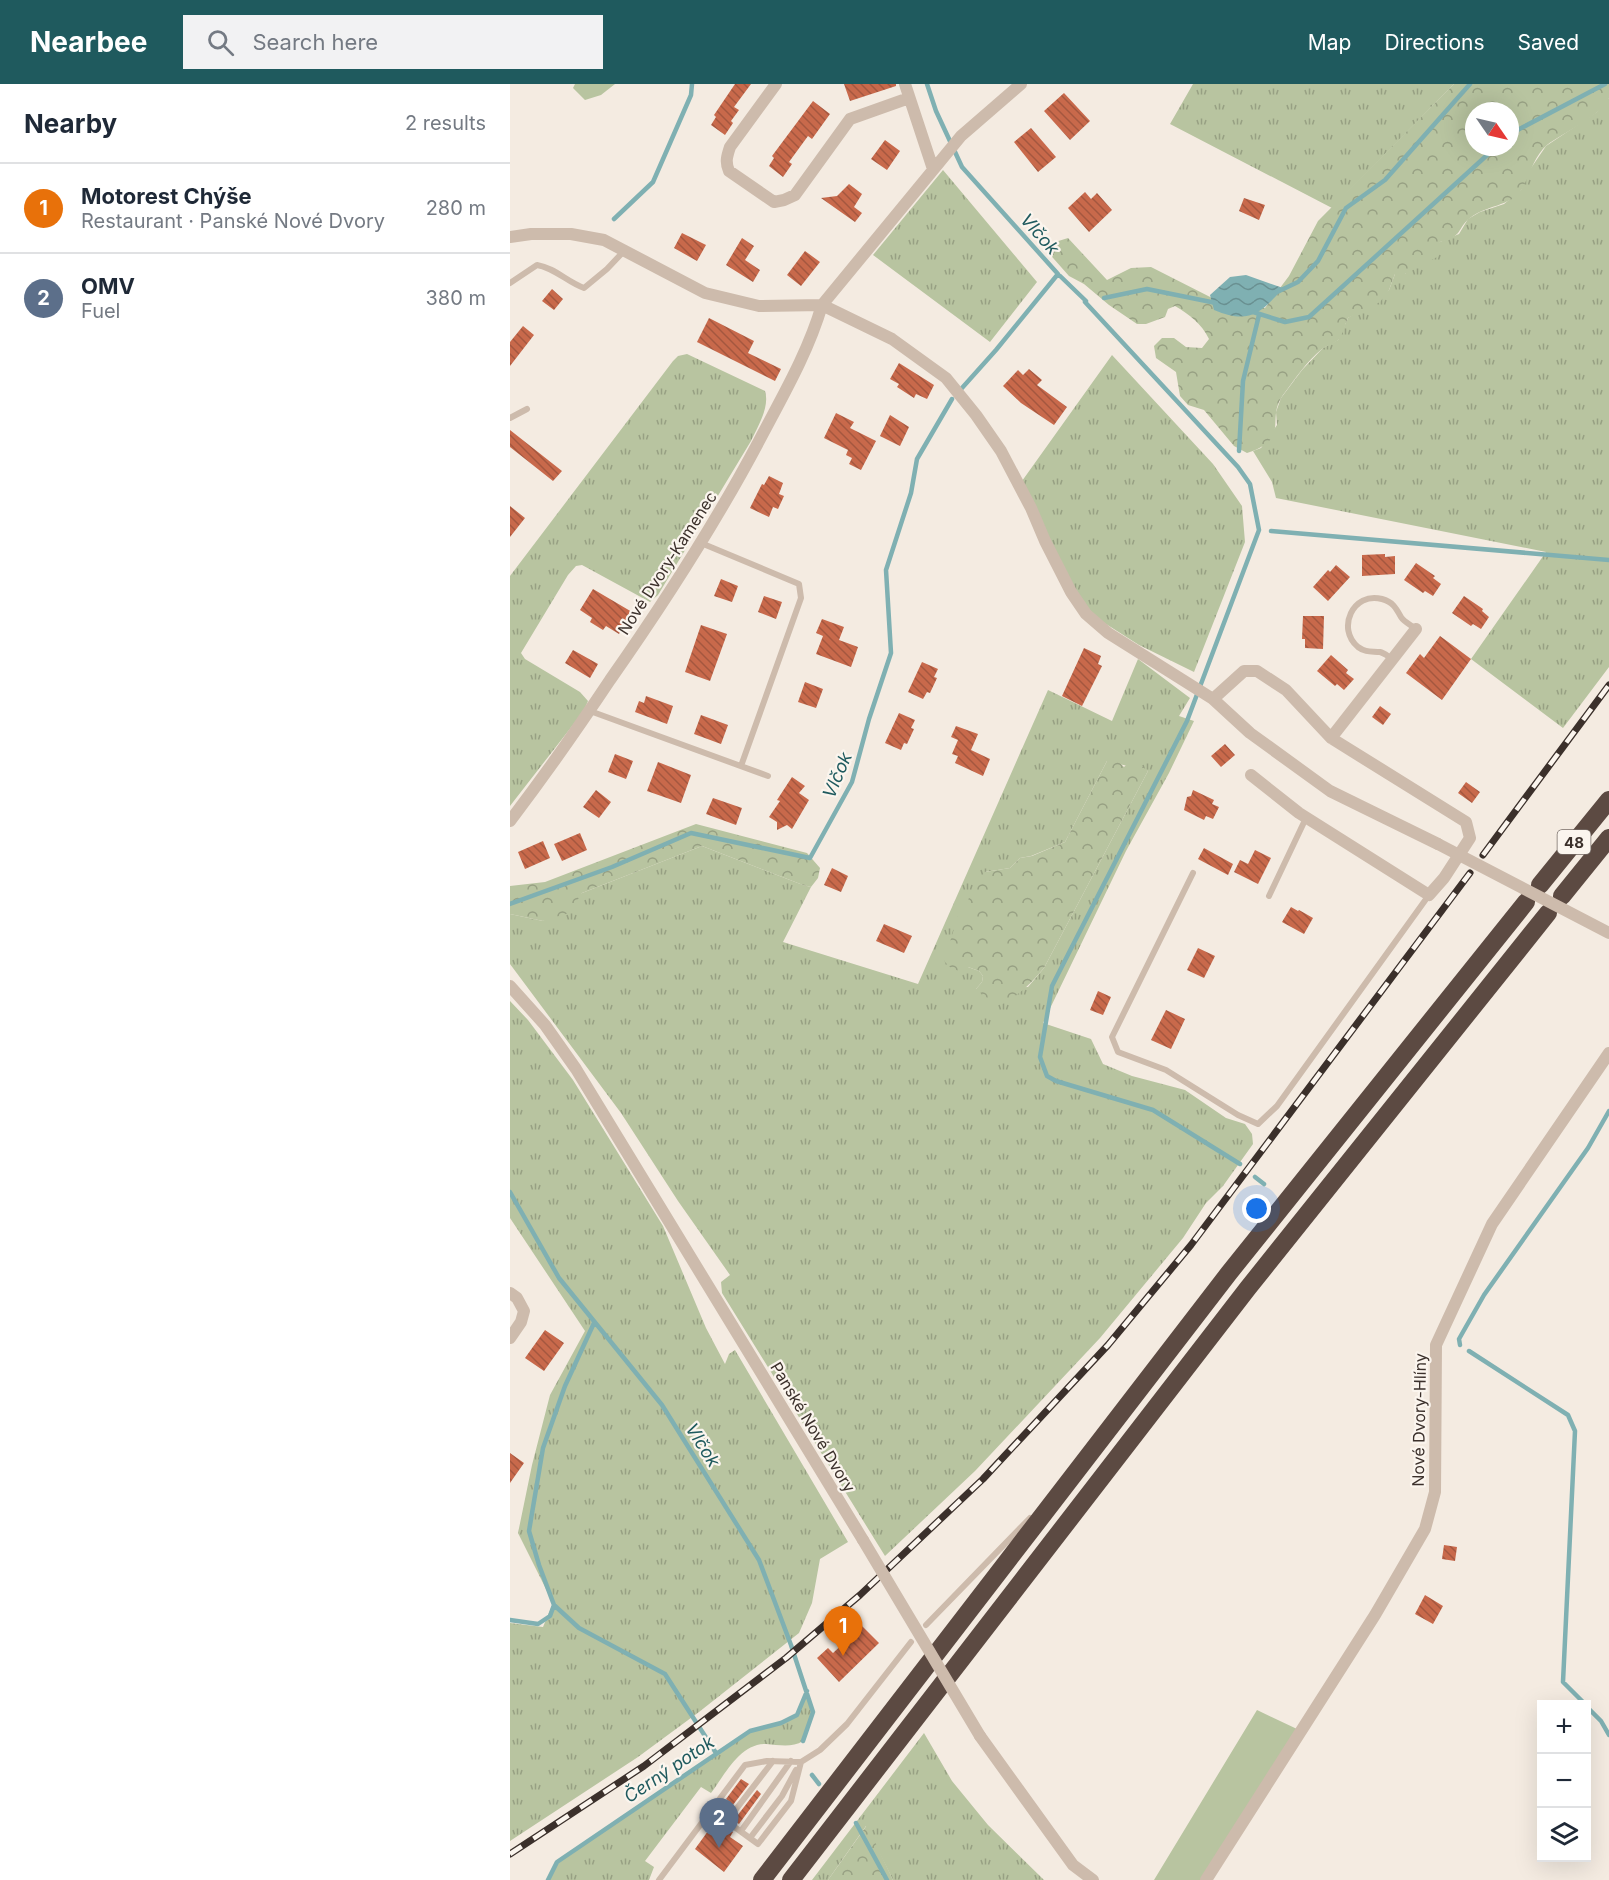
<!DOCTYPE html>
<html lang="en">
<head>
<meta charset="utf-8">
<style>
	:root { --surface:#fff; --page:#f2f2f3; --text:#1f2937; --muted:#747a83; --line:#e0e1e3; --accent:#1f5a5e }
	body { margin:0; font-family:Inter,sans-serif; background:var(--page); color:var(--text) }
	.controls { position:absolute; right:18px; bottom:18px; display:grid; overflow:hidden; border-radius:0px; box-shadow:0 6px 24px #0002 }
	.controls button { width:54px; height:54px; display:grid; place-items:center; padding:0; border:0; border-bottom:2px solid var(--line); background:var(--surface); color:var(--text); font:30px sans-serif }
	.compass { position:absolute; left:955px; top:18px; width:54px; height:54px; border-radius:50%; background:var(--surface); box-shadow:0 6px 24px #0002; rotate:124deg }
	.you { position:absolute; left:747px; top:1125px; width:21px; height:21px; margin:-15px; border:4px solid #fff; border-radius:50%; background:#1a73e8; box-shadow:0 0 0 9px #1a73e833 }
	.badge { display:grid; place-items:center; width:39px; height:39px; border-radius:50%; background:var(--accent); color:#fff; font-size:20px; font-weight:700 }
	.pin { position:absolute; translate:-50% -50px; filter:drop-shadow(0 2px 3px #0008) }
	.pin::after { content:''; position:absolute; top:32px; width:21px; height:18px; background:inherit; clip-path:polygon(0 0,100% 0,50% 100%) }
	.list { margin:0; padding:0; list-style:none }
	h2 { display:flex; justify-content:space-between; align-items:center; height:78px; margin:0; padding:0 24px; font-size:26px }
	h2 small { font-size:20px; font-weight:400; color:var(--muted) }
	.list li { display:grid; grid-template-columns:39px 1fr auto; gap:18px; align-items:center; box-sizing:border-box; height:90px; padding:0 24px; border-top:2px solid var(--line) }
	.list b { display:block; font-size:22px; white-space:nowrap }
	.list p { margin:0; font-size:20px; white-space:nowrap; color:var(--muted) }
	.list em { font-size:20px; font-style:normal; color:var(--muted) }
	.icon { flex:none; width:33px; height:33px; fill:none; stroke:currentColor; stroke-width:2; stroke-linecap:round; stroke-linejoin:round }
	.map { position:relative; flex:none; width:1099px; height:1796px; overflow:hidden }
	header { display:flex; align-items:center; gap:36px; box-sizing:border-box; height:84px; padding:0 30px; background:var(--accent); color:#fff }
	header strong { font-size:28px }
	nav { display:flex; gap:33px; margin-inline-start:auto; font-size:21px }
	.search { width:420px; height:54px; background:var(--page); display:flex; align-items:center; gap:15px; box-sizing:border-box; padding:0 21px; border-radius:0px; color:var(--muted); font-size:22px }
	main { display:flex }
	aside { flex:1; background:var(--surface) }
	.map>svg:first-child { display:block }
	.grass { fill:url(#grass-tufts); fill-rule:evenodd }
	.forest { fill:url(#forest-crowns); fill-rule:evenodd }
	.garden { fill:#b8c4a0 }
	.water { fill:url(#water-waves) }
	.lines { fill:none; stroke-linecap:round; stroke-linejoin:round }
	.stream { stroke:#7fb0b2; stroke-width:4.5 }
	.building { fill:url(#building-back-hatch) }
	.lane { stroke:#cdbbac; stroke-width:6 }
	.street { stroke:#cdbbac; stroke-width:12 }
	.highway { stroke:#5c4a42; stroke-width:18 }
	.rail-casing { stroke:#3b302b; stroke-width:7 }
	.rail { stroke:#fbf5ee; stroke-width:4.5; stroke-dasharray:14; stroke-linecap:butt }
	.street-bridge { stroke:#cdbbac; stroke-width:12 }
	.labels { text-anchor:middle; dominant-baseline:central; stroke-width:4.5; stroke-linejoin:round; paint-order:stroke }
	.shield { fill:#fbf5ee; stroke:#756b66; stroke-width:1.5 }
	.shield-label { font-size:15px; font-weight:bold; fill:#3b302b }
	.street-label { font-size:16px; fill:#3b302b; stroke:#fbf5ee }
	.water-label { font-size:18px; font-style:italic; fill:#1f5a5e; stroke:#fbf5ee }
</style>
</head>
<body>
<header>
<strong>Nearbee</strong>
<div class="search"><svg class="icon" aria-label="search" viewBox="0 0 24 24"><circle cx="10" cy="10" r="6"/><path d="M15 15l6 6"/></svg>Search here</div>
<nav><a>Map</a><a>Directions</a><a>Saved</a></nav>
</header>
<main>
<aside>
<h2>Nearby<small>2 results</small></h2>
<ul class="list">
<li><span class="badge" style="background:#e8710a">1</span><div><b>Motorest Chýše</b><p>Restaurant · Panské Nové Dvory</p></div><em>280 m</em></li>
<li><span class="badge" style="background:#5c6f8a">2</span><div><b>OMV</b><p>Fuel</p></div><em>380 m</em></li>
</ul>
</aside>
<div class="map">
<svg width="1099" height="1796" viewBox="0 0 1099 1796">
	<defs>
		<pattern id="grass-tufts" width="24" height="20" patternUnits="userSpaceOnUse" patternTransform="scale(1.5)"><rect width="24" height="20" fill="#b8c4a0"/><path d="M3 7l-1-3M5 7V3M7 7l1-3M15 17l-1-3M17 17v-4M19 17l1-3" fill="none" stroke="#97a083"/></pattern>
		<pattern id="forest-crowns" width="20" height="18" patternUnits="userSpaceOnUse" patternTransform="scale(1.5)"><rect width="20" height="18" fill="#b8c4a0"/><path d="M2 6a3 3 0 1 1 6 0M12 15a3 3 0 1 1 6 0" fill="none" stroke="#97a083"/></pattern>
		<pattern id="water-waves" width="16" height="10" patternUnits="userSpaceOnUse" patternTransform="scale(1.5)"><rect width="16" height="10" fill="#7fb0b2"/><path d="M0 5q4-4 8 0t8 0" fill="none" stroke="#699091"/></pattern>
		<pattern id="building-back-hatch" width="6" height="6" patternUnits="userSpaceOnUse" patternTransform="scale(1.5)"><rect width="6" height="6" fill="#c8694b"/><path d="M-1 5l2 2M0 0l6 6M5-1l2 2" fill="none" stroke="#a4573f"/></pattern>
	</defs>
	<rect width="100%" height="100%" fill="#f4ebe1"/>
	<path class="grass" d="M683,0H944L822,124L660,40Z
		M1099,14V583L1053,644L961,575L1036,468L766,414L762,398L743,367L751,364L767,341L766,328L771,314L792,286L813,264L828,256L838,234L879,206L885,190H895L930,158L949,150L958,135L970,128L994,120L1011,106L1019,87L1036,62L1087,28Z
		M433,86L527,198L480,258L363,171Z
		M177,270L255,307C260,323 248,342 241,357L148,511L140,518L72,481L66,482L58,491L11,569L15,575L70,608L78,617L73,628L0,722V492L163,277L168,272Z
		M602,271L703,380L732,422L735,458L684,588L629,561L585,533L564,505L512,397Z
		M628,575L680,614L669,632L684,637L659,689L616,767L533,939L581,955L593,980L622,992L675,1006L716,1034L735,1040L742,1050L743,1060L713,1102L696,1119L673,1154L590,1254L465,1387L375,1472L212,1209L211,1198L220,1191L168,1117L111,1029L0,880V830L33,837L72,809L192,762L293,801L301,803L273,858L408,900L538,606L602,637ZM597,677L638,687L534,884L518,903L466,905L472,898L473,892L469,887L458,883L475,788L500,784L510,774L521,772L555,758Z
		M0,917L18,936L63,996L153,1142L196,1244L215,1280L219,1270L225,1266L338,1458L310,1475L302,1519L289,1549L189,1628L128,1673L0,1757V1539L33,1543L43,1519L8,1449L22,1381L40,1311L75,1247L0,1134Z
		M297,1607L303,1628L293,1657C282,1664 269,1661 256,1660C230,1659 214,1692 201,1709L191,1703L135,1777L144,1783L139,1796H38L47,1778L240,1647L271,1639L287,1631Z
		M414,1649L442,1697L478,1741L534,1796H383L356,1742L318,1796H302Z"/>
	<path class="forest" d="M944,0H1099C1099,4 1099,10 1099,14C1094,30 1051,50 1037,61C1024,72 1020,91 1012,105C1000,123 976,121 960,134C947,144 953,153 930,158L927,173L895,190H885L879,206L870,218L838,234C835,240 833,250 829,255C825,260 817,261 812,265C797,277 785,295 773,311C755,336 782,354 737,369L724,362L694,326L678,321L670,312L666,288L646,274L644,262L652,254H664L676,263L692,264L699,255C691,239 680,231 665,222L658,225L655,233L636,240H627L599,221L574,200L559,192L536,166L539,160L558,154L597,196L621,184L641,183L710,218L755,224L779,192L808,137ZM964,27H1000V63H964Z
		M606,675L614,683L622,675L638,687L534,884C521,899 510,911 492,920L475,913L466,905L472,898L473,892L469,887L458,883L451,888L441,884L434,877L448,832L475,788L500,784L510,774L522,772L555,758L597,677Z
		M186,740L297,769L310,784L308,794L301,803L293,801L192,762L72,809L59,829L33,837L0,830V802L35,798Z
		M357,1741L383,1796H318Z"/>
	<path class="garden" d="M65,0H105L91,11L75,16L63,4Z
		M747,1626L787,1645L692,1796H644Z"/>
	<path class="water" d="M736,191L773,204C750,231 738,240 704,226L700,211L720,193Z"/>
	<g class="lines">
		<path class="stream" d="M417,0L426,27L452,83L548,190L576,217
			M1000,50L1095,0
			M104,135L143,98L181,11L182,0
			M767,208L788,198L808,177L836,124L875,96L960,0
			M594,214L637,205L706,219
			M575,218L728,383L740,400L749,446L677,637L542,902L530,973L537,992L546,997L643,1026L730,1080
			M740,227L775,238L799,233L986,63
			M452,304L486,266L548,190
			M729,367L733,297L749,231
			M761,447L1099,476
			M0,820L102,783L181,749L300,774L342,698L359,635L381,569L376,486L401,409L407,375L442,315
			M745,1093L754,1100
			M0,1108L49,1194L152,1321L249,1476L281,1561L303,1628L293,1657
			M950,1261L949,1255L974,1211L1078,1064L1099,1027
			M959,1267L1058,1331L1065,1347L1053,1598L1075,1620
			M44,1521L69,1544L155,1590L206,1669
			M0,1536L28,1540L40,1532L44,1521L29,1481L19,1447L33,1364L55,1302L84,1239
			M1076,1622L1091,1637L1099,1651
			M302,1691L309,1700
			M346,1739L377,1796
			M38,1796L47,1778L240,1647L271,1639L287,1631L297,1607"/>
	</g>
	<path class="building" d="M225,0H241L224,23L229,26L221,37L223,39L215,51L201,41L206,33L204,31Z
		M334,0H386V2L340,17Z
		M554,9L580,37L560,56L534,27Z
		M303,17L320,30L302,55L298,52L279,78L282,80L273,93L259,82L264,74L262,72Z
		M521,44L546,73L528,88L504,58Z
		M375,56L390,67L377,86L361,75Z
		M339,100L352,110L344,123L352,129L345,138L311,114L327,112Z
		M575,108L581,115L587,109L602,126L579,148L558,124Z
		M734,114L755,121L749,136L729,127Z
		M172,149L196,161L187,177L164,164Z
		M232,154L244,162L235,176L250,186L243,198L216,181Z
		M295,167L310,178L291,202L277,191Z
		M42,205L53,215L44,226L32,217Z
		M199,234L244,257L238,269L271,285L265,297L187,258Z
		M13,242L24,251L0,282V258Z
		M389,279L424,301L417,315L406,310L404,314L387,303L389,300L380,295Z
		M519,285L532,296L527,301L557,323L544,341L511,319L493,302L508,286L513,291Z
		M326,329L344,338L340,344L366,357L351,386L339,380L342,374L336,371L338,366L314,354Z
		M380,331L399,343L390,362L370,352Z
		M0,346L52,387L43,397L0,363Z
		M259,392L273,399L269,410L274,412L268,425L263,423L259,433L240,424L252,400L254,401Z
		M0,422L15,434L0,453Z
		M875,470V473L885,472V490L852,492V471Z
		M906,479L925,492L923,494L931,500L923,512L915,507L913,509L894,496Z
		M826,481L840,493L818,517L803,503L818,486L820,488Z
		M211,495L228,502L222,518L204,512Z
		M83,505L122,528L109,550L96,542L93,546L80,538L82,534L70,526Z
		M254,512L272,518L266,535L248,528Z
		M954,512L973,525L972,527L979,533L971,545L963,540L961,542L942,529Z
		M793,532H814L813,565L795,564V555H792Z
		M312,535L334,543L329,556L348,563L341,583L306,570L313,552L306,549Z
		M191,541L217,550L200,597L175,588Z
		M930,552L961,575L932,616L896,589L910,570L914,574Z
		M574,564L591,572L588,580L592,582L572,622L552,612Z
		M63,566L88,580L80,594L55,579Z
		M821,571L838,586L836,589L844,595L834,606L827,600L825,602L807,587Z
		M412,578L428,585L424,593L427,594L420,609L417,608L413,615L398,608Z
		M295,598L313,605L306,624L288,618Z
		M136,612L163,622L157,640L125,628L129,617L134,619Z
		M870,622L881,630L873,641L862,633Z
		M389,629L405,636L401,644L404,645L397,660L394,659L391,666L375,659Z
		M191,631L218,641L211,660L184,650Z
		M446,642L468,650L461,666L480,675L473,692L445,679L448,672L442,670L448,656L441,653Z
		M715,660L725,671L711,683L701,672Z
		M105,670L123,677L116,695L98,688Z
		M148,678L181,691L171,719L137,707Z
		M282,693L295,702L289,709L299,716L282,745L277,741L267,746V738L259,733L270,717L267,716Z
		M956,698L970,708L962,719L948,709Z
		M86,706L101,718L89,734L73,723Z
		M683,706L704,716L702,720L709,723L703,735L696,732L694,736L674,726L677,713L681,712Z
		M203,714L232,724L226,741L196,730Z
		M70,749L77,766L52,777L44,760Z
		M33,757L40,774L15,785L8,768Z
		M694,764L723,780L718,791L688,775Z
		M745,766L761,774L748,800L724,788L730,776L738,780Z
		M322,784L338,792L331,808L314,801Z
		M781,823L788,827L789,826L803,834L794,850L772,838Z
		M374,840L402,852L394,869L366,857Z
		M688,864L705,872L694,894L677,886Z
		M588,907L601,913L593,931L580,926Z
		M656,926L675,935L661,965L641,956Z
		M35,1246L54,1259L34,1287L15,1274Z
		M0,1369L14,1379L0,1399Z
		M934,1461L947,1463L945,1477L932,1475Z
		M915,1511L933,1522L923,1540L905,1530Z
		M352,1542L369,1559L329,1598L307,1574L318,1564L323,1569Z
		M231,1695L239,1700L216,1730L212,1728L220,1718L216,1715Z
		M247,1706L251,1710L229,1740L224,1736Z
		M206,1736L223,1748L220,1753L233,1762L214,1788L185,1765Z"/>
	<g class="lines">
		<path class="lane" d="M0,199L27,181C45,184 57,198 74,204L97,185L114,167
			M0,334L17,325
			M191,459L289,500L291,514L231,682
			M883,575C879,573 874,569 870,568C862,567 856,569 848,563C826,545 843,507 872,515C883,518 886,524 891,533C894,538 901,541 906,545
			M80,627L258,692
			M683,789L602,953L608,968L656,986L728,1031L748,1040L767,1022L919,811
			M759,812L796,734
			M416,1541L520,1434
			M201,1726L248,1760L281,1717L291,1678
			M217,1737L263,1677
			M231,1747L281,1677
			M240,1754L272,1712L286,1686
			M149,1796L235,1681L257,1677L291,1678L310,1666L337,1640L401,1558"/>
		<path class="street" d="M266,0L220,63C217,72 215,78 219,87L264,118L274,116L285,111L340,35L399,14
			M395,0L423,85
			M0,153L21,150H61L94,156L195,209L249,222L312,221L382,255L436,294L466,331L491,367L521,424L535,457L561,508L576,530L598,549L703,615L734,587H747L776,606L821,654L956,738L960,754L934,794L919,811L789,729L741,691
			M703,615L740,649L820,707L928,760
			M821,654L906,545
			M0,737C35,691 68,644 100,596C154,519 205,440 249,357C272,313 298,269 312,221L451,52L511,0
			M0,902L35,941L66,985L353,1456
			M0,1209L7,1214L14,1227L11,1238L0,1254
			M470,1652L563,1781L583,1796
			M696,1796L865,1531L915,1445L925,1408L926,1261L982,1140L1099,969"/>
		<path class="highway" d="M1030,801L1099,716
			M1052,812L1099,754
			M252,1796L719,1189L1016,818
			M281,1796L738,1204L1038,829"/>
		<defs>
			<path id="rail" d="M973,771L1099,601
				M0,1770L134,1682L276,1574L350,1511L473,1395L598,1261L681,1161L960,789"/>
		</defs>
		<use href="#rail" class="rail-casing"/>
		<use href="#rail" class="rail"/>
		<path class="street-bridge" d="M928,760L1099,849
			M353,1456L470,1652"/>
	</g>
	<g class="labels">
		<rect class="shield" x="1047.5" y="746" width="33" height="24" rx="4.5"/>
		<g class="shield-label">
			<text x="1064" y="758">48</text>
		</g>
		<g class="street-label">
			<text transform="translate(157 479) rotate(-57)">Nové Dvory-Kamenec</text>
			<text transform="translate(909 1336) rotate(-89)">Nové Dvory-Hlíny</text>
			<text transform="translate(303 1343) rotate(59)">Panské Nové Dvory</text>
		</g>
		<g class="water-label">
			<text transform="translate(530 150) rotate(48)">Vlčok</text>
			<text transform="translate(327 691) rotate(-67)">Vlčok</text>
			<text transform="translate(193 1361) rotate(58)">Vlčok</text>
			<text transform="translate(159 1685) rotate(-34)">Černý potok</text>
		</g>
	</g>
</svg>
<div class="controls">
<button>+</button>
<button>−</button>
<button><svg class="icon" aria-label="layers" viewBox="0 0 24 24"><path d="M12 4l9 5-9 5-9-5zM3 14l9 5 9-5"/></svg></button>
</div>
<svg class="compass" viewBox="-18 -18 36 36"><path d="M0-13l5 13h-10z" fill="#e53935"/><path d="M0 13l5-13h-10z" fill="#747a83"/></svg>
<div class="you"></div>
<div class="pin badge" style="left:333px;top:1572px;background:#e8710a">1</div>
<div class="pin badge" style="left:209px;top:1764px;background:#5c6f8a">2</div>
</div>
</main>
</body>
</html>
